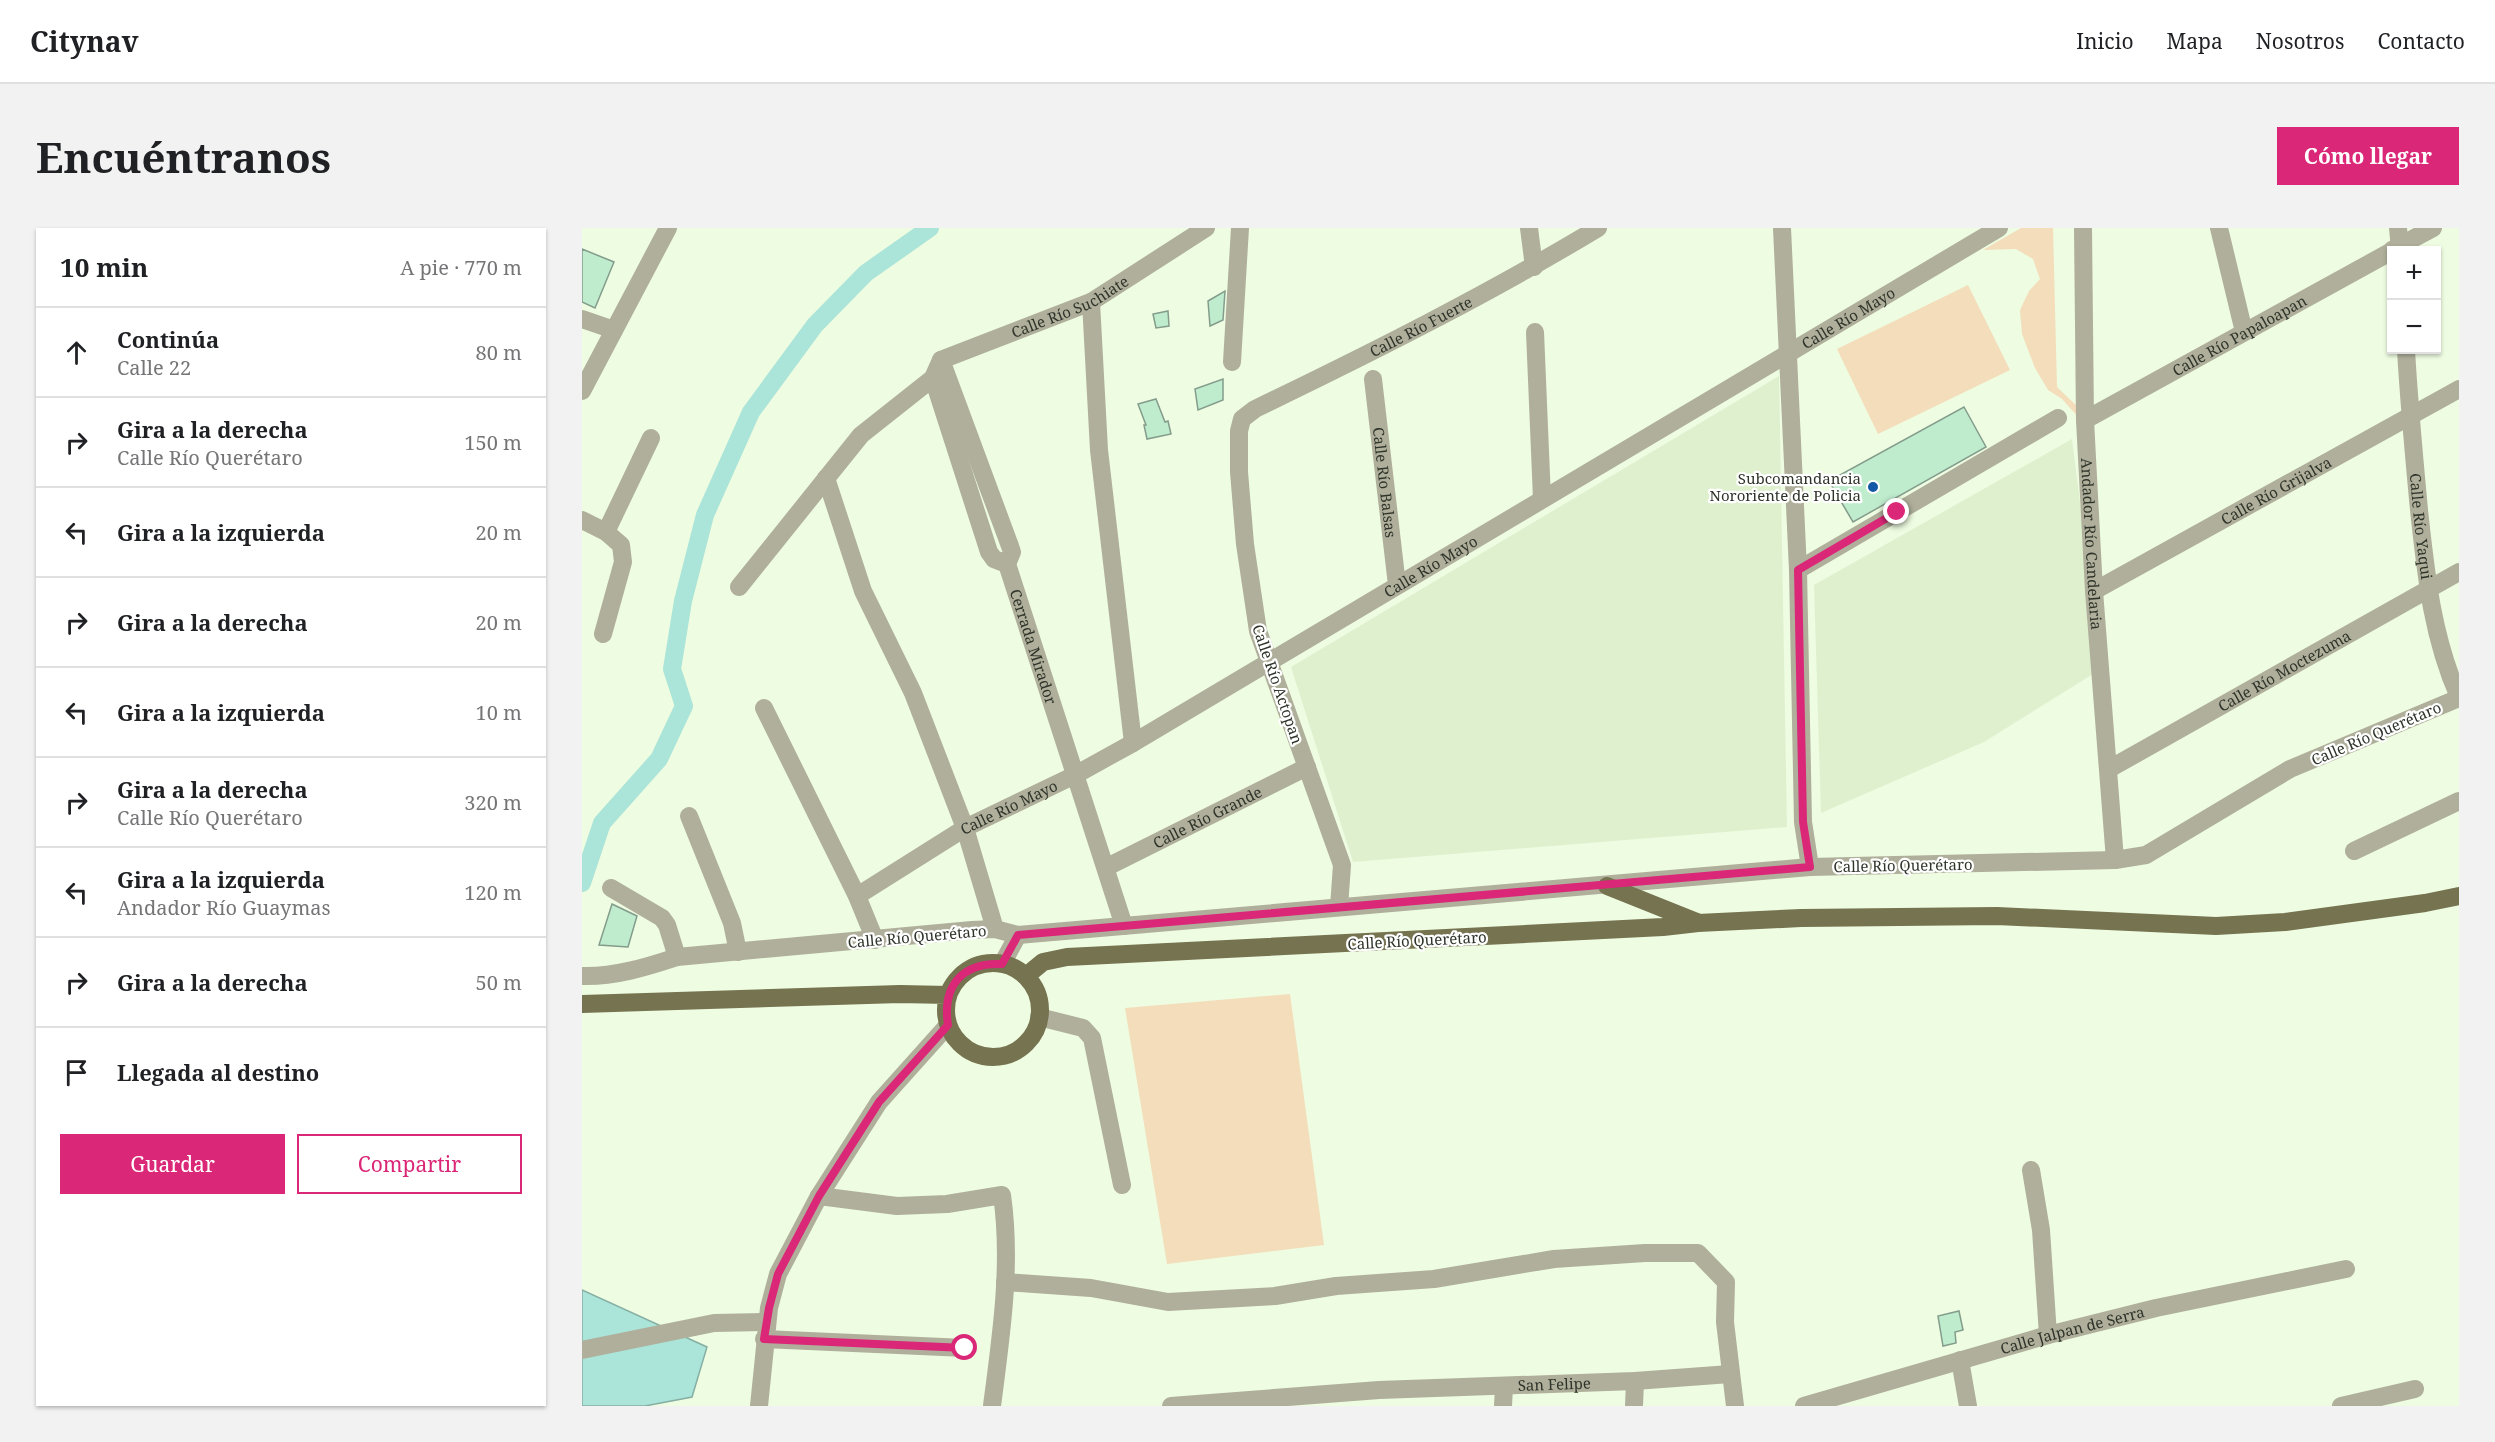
<!DOCTYPE html>
<html lang="es">
<head>
<meta charset="utf-8">
<style>
	:root { --surface:#fff; --page:#f2f2f2; --text:#202124; --muted:#757577; --line:#e0e0e0; --accent:#db2777 }
	body { margin:0; font-family:"Noto Serif",serif; background:var(--page); color:var(--text) }
	.controls { position:absolute; right:18px; top:18px; display:grid; overflow:hidden; border-radius:0px; box-shadow:0 2px 4px #0004 }
	.controls button { width:54px; height:54px; display:grid; place-items:center; padding:0; border:0; border-bottom:2px solid var(--line); background:var(--surface); color:var(--text); font:30px sans-serif }
	.stop { position:absolute; width:18px; height:18px; margin:-14px; border:4px solid #db2777; border-radius:50%; background:#fff }
	.stop.end { background:#db2777; border-color:#fff; box-shadow:0 2px 6px #0008 }
	.list { margin:0; padding:0; list-style:none }
	h2 { display:flex; justify-content:space-between; align-items:center; height:78px; margin:0; padding:0 24px; font-size:26px }
	h2 small { font-size:20px; font-weight:400; color:var(--muted) }
	.list li { display:grid; grid-template-columns:39px 1fr auto; gap:18px; align-items:center; box-sizing:border-box; height:90px; padding:0 24px; border-top:2px solid var(--line) }
	.list b { display:block; font-size:22px; white-space:nowrap }
	.list p { margin:0; font-size:20px; white-space:nowrap; color:var(--muted) }
	.list em { font-size:20px; font-style:normal; color:var(--muted) }
	.actions { display:flex; gap:12px; padding:18px 24px }
	.actions a { flex:1; padding:14px 0; border:2px solid var(--accent); border-radius:0px; text-align:center; font-size:21px; color:var(--accent) }
	.actions .main { background:var(--accent); color:#fff }
	.icon { flex:none; width:33px; height:33px; fill:none; stroke:currentColor; stroke-width:2; stroke-linecap:round; stroke-linejoin:round }
	.map { position:relative; flex:none; width:1877px; height:1178px; overflow:hidden; border-radius:0px }
	header { display:flex; align-items:center; gap:36px; box-sizing:border-box; height:84px; padding:0 30px; background:var(--surface); border-bottom:2px solid var(--line) }
	header strong { font-size:28px }
	nav { display:flex; gap:33px; margin-inline-start:auto; font-size:21px }
	.intro { display:flex; align-items:center; justify-content:space-between; box-sizing:border-box; height:144px; padding:0 36px }
	h1 { margin:0; font-size:42px }
	.button { padding:15px 27px; border-radius:0px; background:var(--accent); color:#fff; font-size:21px; font-weight:700 }
	main { display:flex; gap:36px; padding:0 36px }
	aside { flex:1; background:var(--surface); border-radius:0px; box-shadow:0 2px 4px #0004 }
	.map>svg:first-child { display:block }
	.built { fill:#dff0cf }
	.green { fill:#f3ddba }
	.water { fill:#abe4d8; stroke:#86afa4; stroke-width:1.5 }
	.lines { fill:none; stroke-linecap:round; stroke-linejoin:round }
	.canal { stroke:#abe4d8; stroke-width:18 }
	.building { fill:#c0ecce; stroke:#839c8b; stroke-width:1.5 }
	.minor { stroke:#afaf9b; stroke-width:18 }
	.major { stroke:#757350; stroke-width:18 }
	.route { stroke:#db2777; stroke-width:8 }
	.poi-dot { fill:#1357a7; stroke:#fff; stroke-width:2 }
	.labels { text-anchor:middle; dominant-baseline:central; stroke-width:4.5; stroke-linejoin:round; paint-order:stroke }
	.street-label { font-size:15px; fill:#2f342a; stroke:#fff }
	.poi-label { font-size:15px; fill:#2f342a; stroke:#fff; text-anchor:end }
</style>
</head>
<body>
<header>
<strong>Citynav</strong>
<nav><a>Inicio</a><a>Mapa</a><a>Nosotros</a><a>Contacto</a></nav>
</header>
<div class="intro"><h1>Encuéntranos</h1><a class="button">Cómo llegar</a></div>
<main>
<aside>
<h2>10 min<small>A pie · 770 m</small></h2>
<ul class="list">
<li><svg class="icon" aria-label="ahead" viewBox="0 0 24 24"><path d="M12 20V5M6 11l6-6 6 6"/></svg><div><b>Continúa</b><p>Calle 22</p></div><em>80 m</em></li>
<li><svg class="icon" aria-label="right" viewBox="0 0 24 24"><path d="M7 20v-9h11M14 6l5 5-5 5"/></svg><div><b>Gira a la derecha</b><p>Calle Río Querétaro</p></div><em>150 m</em></li>
<li><svg class="icon" aria-label="left" viewBox="0 0 24 24"><path d="M17 20v-9H6M10 6l-5 5 5 5"/></svg><div><b>Gira a la izquierda</b></div><em>20 m</em></li>
<li><svg class="icon" aria-label="right" viewBox="0 0 24 24"><path d="M7 20v-9h11M14 6l5 5-5 5"/></svg><div><b>Gira a la derecha</b></div><em>20 m</em></li>
<li><svg class="icon" aria-label="left" viewBox="0 0 24 24"><path d="M17 20v-9H6M10 6l-5 5 5 5"/></svg><div><b>Gira a la izquierda</b></div><em>10 m</em></li>
<li><svg class="icon" aria-label="right" viewBox="0 0 24 24"><path d="M7 20v-9h11M14 6l5 5-5 5"/></svg><div><b>Gira a la derecha</b><p>Calle Río Querétaro</p></div><em>320 m</em></li>
<li><svg class="icon" aria-label="left" viewBox="0 0 24 24"><path d="M17 20v-9H6M10 6l-5 5 5 5"/></svg><div><b>Gira a la izquierda</b><p>Andador Río Guaymas</p></div><em>120 m</em></li>
<li><svg class="icon" aria-label="right" viewBox="0 0 24 24"><path d="M7 20v-9h11M14 6l5 5-5 5"/></svg><div><b>Gira a la derecha</b></div><em>50 m</em></li>
<li><svg class="icon" aria-label="arrive" viewBox="0 0 24 24"><path d="M6 21V4h12l-3 4 3 4H6"/></svg><div><b>Llegada al destino</b></div></li>
</ul>
<div class="actions"><a class="main">Guardar</a><a>Compartir</a></div>
</aside>
<div class="map">
<svg width="1877" height="1178" viewBox="0 0 1877 1178">
	<rect width="100%" height="100%" fill="#eefce1"/>
	<path class="built" d="M1197,148L1205,599L771,634L709,439Z
		M1490,211L1509,363L1511,446L1402,514L1239,585L1232,357Z"/>
	<path class="green" d="M1439,0H1471L1475,159L1498,181L1499,192L1480,171L1466,162L1453,140L1440,106L1438,82L1447,63L1458,51L1451,31L1434,21L1401,22Z
		M1386,57L1428,142L1296,206L1255,121Z
		M708,766L742,1017L585,1036L543,780Z"/>
	<path class="water" d="M0,1062L125,1119L110,1169L63,1178H0Z"/>
	<g class="lines">
		<path class="canal" d="M0,655L20,595L77,531L102,478L90,441L101,373L123,287L169,184L233,97L284,45L348,0"/>
	</g>
	<path class="building" d="M0,21L32,34L13,80L0,74Z
		M643,63L641,92L628,98L626,73Z
		M586,83L587,98L574,100L571,86Z
		M641,151V172L616,182L613,161Z
		M574,171L583,194L586,193L589,206L565,211L562,197H564L556,176Z
		M1382,179L1404,219L1271,294L1247,253Z
		M30,676L55,688L46,719L17,717Z
		M1377,1083L1381,1102L1373,1104L1374,1115L1361,1118L1356,1088Z"/>
	<g class="lines">
		<g class="minor">
			<path d="M947,0L952,39"/>
			<path d="M1200,0L1216,342L1221,594L1228,639"/>
			<path id="s1" d="M1501,0L1503,192L1512,363L1533,632"/>
			<path d="M1637,0L1662,104"/>
			<path d="M1816,0L1818,22"/>
			<path d="M1810,22L1851,0"/>
			<path d="M509,74L517,222L551,515"/>
			<path d="M0,91L32,102"/>
			<path d="M953,104L960,271"/>
			<path id="s2" d="M1824,122C1827,175 1832,228 1837,282C1844,346 1850,409 1877,469"/>
			<path d="M359,132L428,318L430,324L425,336"/>
			<path d="M650,134L658,0"/>
			<path id="s3" d="M351,150L407,324L412,331L425,336L542,698"/>
			<path id="s4" d="M791,151L815,357"/>
			<path d="M0,163L86,0"/>
			<path id="s5" d="M1503,192L1810,23"/>
			<path d="M244,250L281,363L331,465L383,600L413,701"/>
			<path d="M0,292L24,304L39,317L41,334L21,406"/>
			<path d="M24,304L69,210"/>
			<path d="M1216,342L1476,190"/>
			<path id="s6" d="M157,359L279,207L351,150L359,132L509,74L624,0"/>
			<path id="s7" d="M1512,363L1877,161"/>
			<path d="M182,480L275,668L293,712"/>
			<path id="s8" d="M1527,541L1877,344"/>
			<path d="M107,588L150,695L156,724"/>
			<path d="M1772,623L1877,573"/>
			<path id="s9" d="M525,639L725,539"/>
			<path d="M29,660L80,690L85,697L95,729"/>
			<path id="s10" d="M275,668L383,600L493,547L551,515L1417,0"/>
			<path id="s11" d="M757,679L760,637L676,403L663,316L657,244V203L660,191L673,181C789,125 905,67 1016,0"/>
			<path d="M420,736L436,707"/>
			<path d="M0,748C32,749 65,739 95,729L390,702L413,701L436,707L1228,639L1533,632L1564,627L1708,541L1877,470"/>
			<path d="M457,789L501,800L510,810L540,957"/>
			<path d="M1449,942L1459,1002L1466,1107"/>
			<path d="M237,968L315,978L365,976L420,967C430,1037 419,1108 410,1178"/>
			<path d="M423,1054L509,1060L586,1074L693,1068L754,1058L852,1051L972,1031L1063,1025H1116L1144,1054L1143,1094L1153,1178"/>
			<path d="M182,1111L383,1120"/>
			<path d="M0,1122L132,1095L185,1094"/>
			<path d="M1378,1132L1386,1178"/>
			<path d="M177,1178L187,1080L196,1046L237,968L297,874L366,797"/>
			<path id="s12" d="M589,1178L797,1162L1053,1153L1148,1146"/>
			<path d="M921,1178L922,1158"/>
			<path d="M1052,1178L1053,1153"/>
			<path id="s13" d="M1222,1178L1466,1107L1574,1080L1764,1041"/>
			<path d="M1759,1178L1833,1161"/>
		</g>
		<path class="major" d="M1025,658L1115,694
			M364 782a47 47 0 1 1 94 0a47 47 0 1 1-94 0Z
			M444,748L461,734L485,729L1081,699L1116,695L1219,690L1415,688L1634,698L1703,694L1843,675L1877,668
			M0,776L318,766L366,767"/>
	</g>
	<g class="lines">
		<path class="route" d="M383,1120L182,1111L187,1080L196,1046L237,968L297,874L366,797C360,758 380,734 420,736L436,707L1228,639L1221,594L1216,342L1315,284"/>
	</g>
	<circle class="poi-dot" cx="1291" cy="259" r="6"/>
	<g class="labels">
		<g class="street-label">
			<text stroke="none"><textPath href="#s6" startOffset="446">Calle Río Suchiate</textPath></text>
			<text stroke="none"><textPath href="#s10" startOffset="1148">Calle Río Mayo</textPath></text>
			<text stroke="none"><textPath href="#s11" startOffset="706">Calle Río Fuerte</textPath></text>
			<text stroke="none"><textPath href="#s5" startOffset="176">Calle Río Papaloapan</textPath></text>
			<text stroke="none"><textPath href="#s4" startOffset="104">Calle Río Balsas</textPath></text>
			<text stroke="none"><textPath href="#s7" startOffset="208">Calle Río Grijalva</textPath></text>
			<text stroke="none"><textPath href="#s2" startOffset="177">Calle Río Yaqui</textPath></text>
			<text stroke="none"><textPath href="#s1" startOffset="316">Andador Río Candelaria</textPath></text>
			<text stroke="none"><textPath href="#s10" startOffset="662">Calle Río Mayo</textPath></text>
			<text stroke="none"><textPath href="#s3" startOffset="292">Cerrada Mirador</textPath></text>
			<text stroke="none"><textPath href="#s8" startOffset="201">Calle Río Moctezuma</textPath></text>
			<text transform="translate(696 456) rotate(71)">Calle Río Actopan</text>
			<text transform="translate(1794 505) rotate(-23)">Calle Río Querétaro</text>
			<text stroke="none"><textPath href="#s10" startOffset="176">Calle Río Mayo</textPath></text>
			<text stroke="none"><textPath href="#s9" startOffset="112">Calle Río Grande</textPath></text>
			<text transform="translate(1321 637) rotate(-1)">Calle Río Querétaro</text>
			<text transform="translate(335 708) rotate(-5)">Calle Río Querétaro</text>
			<text transform="translate(835 712) rotate(-3)">Calle Río Querétaro</text>
			<text stroke="none"><textPath href="#s13" startOffset="279">Calle Jalpan de Serra</textPath></text>
			<text stroke="none"><textPath href="#s12" startOffset="384">San Felipe</textPath></text>
		</g>
		<g class="poi-label">
			<text x="1279" y="250">Subcomandancia<tspan x="1279" dy="17">Nororiente de Policia</tspan></text>
		</g>
	</g>
</svg>
<div class="controls">
<button>+</button>
<button>−</button>
</div>
<div class="stop" style="left:383px;top:1120px"></div>
<div class="stop end" style="left:1315px;top:284px"></div>
</div>
</main>
</body>
</html>
